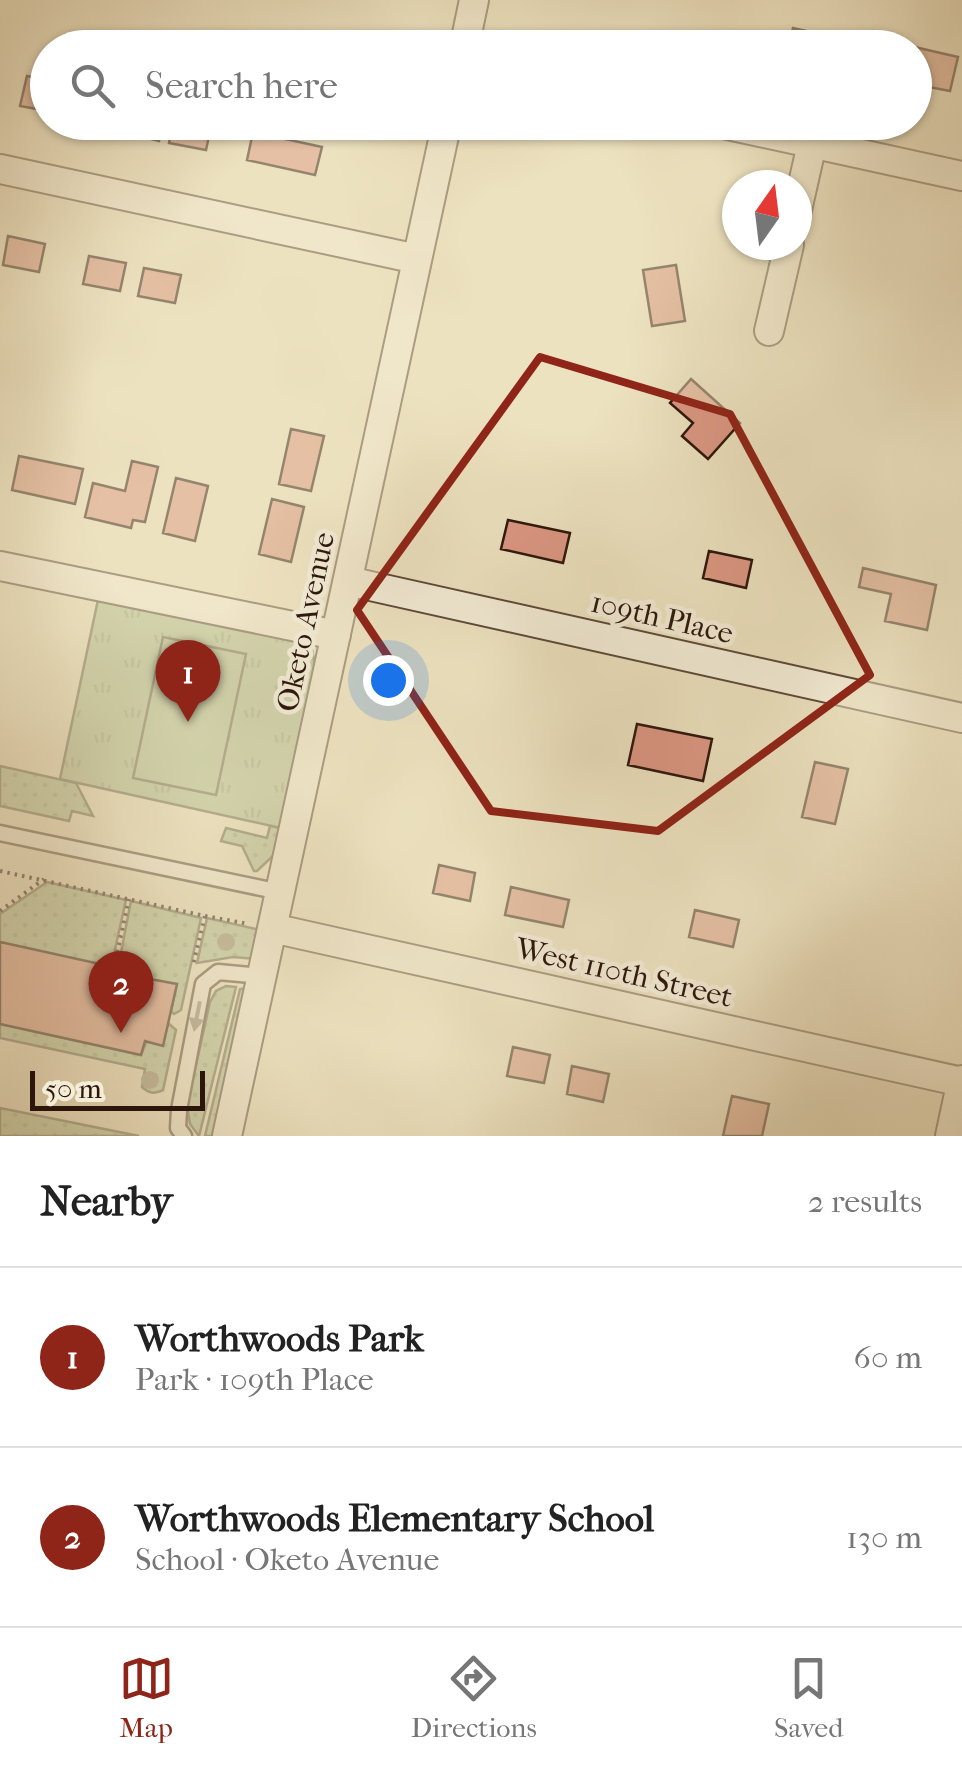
<!DOCTYPE html>
<html lang="en">
<head>
<meta charset="utf-8">
<style>
	:root { --surface:#fff; --page:#f6f6f6; --text:#222; --muted:#767676; --line:#e0e0e0; --accent:#8f2418 }
	body { margin:0; font-family:"IM FELL French Canon",serif; background:var(--page); color:var(--text) }
	.compass { position:absolute; left:722px; top:170px; width:90px; height:90px; border-radius:50%; background:var(--surface); box-shadow:0 2px 8px #0004; rotate:14deg }
	.scale { position:absolute; left:30px; bottom:25px; width:175px; box-sizing:border-box; padding-left:10px; border:5px solid #2c160c; border-top:0; font-size:28px; line-height:35px; white-space:nowrap; color:#2c160c; -webkit-text-stroke:8px #f3ecd6; paint-order:stroke }
	.you { position:absolute; left:388px; top:680px; width:35px; height:35px; margin:-25px; border:8px solid #fff; border-radius:50%; background:#1a73e8; box-shadow:0 0 0 15px #1a73e833 }
	.badge { display:grid; place-items:center; width:65px; height:65px; border-radius:50%; background:var(--accent); color:#fff; font-size:32px; font-weight:700 }
	.pin { position:absolute; translate:-50% -82px; filter:drop-shadow(0 2px 5px #0008) }
	.pin::after { content:''; position:absolute; top:52px; width:35px; height:30px; background:inherit; clip-path:polygon(0 0,100% 0,50% 100%) }
	.list { margin:0; padding:0; list-style:none }
	h2 { display:flex; justify-content:space-between; align-items:center; height:130px; margin:0; padding:0 40px; font-size:42px }
	h2 small { font-size:32px; font-weight:400; color:var(--muted) }
	.list li { display:grid; grid-template-columns:65px 1fr auto; gap:30px; align-items:center; box-sizing:border-box; height:180px; padding:0 40px; border-top:2px solid var(--line) }
	.list b { display:block; font-size:38px; white-space:nowrap }
	.list p { margin:0; font-size:32px; white-space:nowrap; color:var(--muted) }
	.list em { font-size:32px; font-style:normal; color:var(--muted) }
	.icon { flex:none; width:55px; height:55px; fill:none; stroke:currentColor; stroke-width:2; stroke-linecap:round; stroke-linejoin:round }
	.map { position:relative; flex:none; width:962px; height:1136px; overflow:hidden }
	.search { position:absolute; background:var(--surface); box-shadow:0 2px 8px #0004; left:30px; right:30px; top:30px; height:110px; display:flex; align-items:center; gap:25px; box-sizing:border-box; padding:0 35px; border-radius:55px; color:var(--muted); font-size:38px }
	.sheet { height:490px; background:var(--surface) }
	nav { display:flex; justify-content:space-around; align-items:center; box-sizing:border-box; height:140px; border-top:2px solid var(--line); background:var(--surface); font-size:28px; color:var(--muted) }
	nav a { display:grid; justify-items:center; gap:5px }
	nav .on { color:var(--accent) }
	.map>svg:first-child { display:block }
	.grass { fill:url(#grass-dots); stroke:#706d52; stroke-width:2.5 }
	.park { fill:url(#park-tufts); stroke:#706d52; stroke-width:2.5 }
	.pitch { fill:#b3c497; stroke:#706d52; stroke-width:2.5 }
	.building { fill:#dc9783; stroke:#2c160c; stroke-width:2.5 }
	.lines { fill:none; stroke-linecap:round; stroke-linejoin:round }
	.lane-casing { stroke:#5c4939; stroke-width:19 }
	.street-casing { stroke:#5c4939; stroke-width:32 }
	.path { stroke:#2c160c; stroke-width:4; stroke-dasharray:2.5 5; stroke-linecap:butt }
	.lane { stroke:#f3ecd6; stroke-width:14 }
	.street { stroke:#f3ecd6; stroke-width:28 }
	.tree { fill:#998e74 }
	.oneway { fill:#998c7b }
	.marked { fill:none; stroke:#8f2418; stroke-width:8; stroke-linejoin:round }
	.labels { text-anchor:middle; dominant-baseline:central; stroke-width:9; stroke-linejoin:round; paint-order:stroke }
	.street-label { font-size:30px; fill:#2c160c; stroke:#f3ecd6 }
</style>
</head>
<body>
<div class="map">
<svg width="962" height="1136" viewBox="0 0 962 1136">
	<defs>
		<pattern id="grass-dots" width="8" height="8" patternUnits="userSpaceOnUse" patternTransform="scale(2.5)"><rect width="8" height="8" fill="#b3c497"/><path d="M2 2h.1M6 6h.1" fill="none" stroke="#9aa881" stroke-width="1.8" stroke-linecap="round"/></pattern>
		<pattern id="park-tufts" width="24" height="20" patternUnits="userSpaceOnUse" patternTransform="scale(2.5)"><rect width="24" height="20" fill="#b3c497"/><path d="M3 7l-1-3M5 7V3M7 7l1-3M15 17l-1-3M17 17v-4M19 17l1-3" fill="none" stroke="#9aa881"/></pattern>
	</defs>
	<rect width="100%" height="100%" fill="#ede2c0"/>
	<filter id="stains"><feTurbulence type="fractalNoise" baseFrequency=".002" numOctaves="4"/><feColorMatrix values="0 0 0 0 .2 0 0 0 0 .09 0 0 0 0 .02 0 0 0 .5 -.17"/></filter>
	<radialGradient id="worn" r=".72"><stop offset=".6" stop-color="#630" stop-opacity="0"/><stop offset="1" stop-color="#630" stop-opacity=".3"/></radialGradient>
	<path class="grass" d="M0,766L76,783L93,816L72,811L69,821L0,806Z
		M270,826L281,828L276,853L257,871H254L242,846L221,841L226,828L267,838Z
		M47,882L126,900L111,967L0,942V914Z
		M131,901L201,918L181,1010L174,1014L171,1011L177,984L117,973Z
		M207,918L265,931L256,959L233,957L197,963Z
		M226,986L236,987L199,1136L190,1124L187,1105L210,1002L216,991Z
		M247,988L216,1136H205L240,989Z
		M168,1023L176,1030L163,1090C154,1094 150,1094 142,1087L145,1069L0,1038V1024L141,1055L146,1042L163,1045Z
		M0,1108L139,1136H0Z"/>
	<path class="park" d="M99,595L303,642L312,650L315,664L281,828L60,779Z"/>
	<path class="pitch" d="M163,637L246,654L216,795L133,778Z"/>
	<path class="building" d="M793,28L869,45V48H789Z
		M897,43L958,57L950,91L929,87L930,82L914,79V48H896Z
		M27,76L48,80V111L20,106Z
		M97,122H163L159,141L96,125Z
		M173,122H212L206,150L169,143Z
		M253,132L322,147L315,175L247,160Z
		M8,236L45,244L39,272L3,265Z
		M89,256L126,263L120,291L83,284Z
		M676,265L685,321L652,326L643,270Z
		M144,268L181,275L175,303L138,296Z
		M691,379L740,423L708,459L682,436L693,423L670,403Z
		M291,429L324,436L311,491L279,484Z
		M19,456L83,469L75,504L12,490Z
		M132,461L158,467L145,522L133,520L131,528L85,517L93,483L125,491Z
		M176,478L208,486L195,541L163,533Z
		M272,499L304,507L291,562L259,554Z
		M508,520L570,533L563,563L501,549Z
		M709,551L752,560L746,588L703,578Z
		M863,568L936,585L927,630L885,621L891,594L859,587Z
		M637,724L712,739L703,781L628,765Z
		M815,762L848,769L835,824L802,817Z
		M439,865L475,873L470,901L433,893Z
		M511,887L569,900L563,927L505,915Z
		M695,910L739,920L733,947L689,937Z
		M0,942L118,968L117,973L177,984L163,1046L145,1041L141,1055L0,1024Z
		M513,1047L550,1055L544,1083L507,1076Z
		M572,1066L609,1074L603,1102L567,1094Z
		M732,1096L769,1104L762,1136H723Z"/>
	<g class="lines">
		<defs>
			<path id="lane" d="M0,833L280,892
				M184,1136L178,1128L179,1110L203,984L218,972L262,976"/>
			<path id="street" d="M464,48L474,0
				M714,122L962,176
				M0,169L417,259
				M797,210L812,144
				M769,331L789,245
				M0,566L336,635
				M348,581L962,718
				M272,928L962,1082
				M227,1136L447,122
				M950,1136L962,1080"/>
		</defs>
		<use href="#lane" class="lane-casing"/>
		<use href="#street" class="street-casing"/>
		<path class="path" d="M0,871L205,916L193,965
			M0,911L44,879
			M205,916L249,924
			M114,967L129,899"/>
		<use href="#lane" class="lane"/>
		<use href="#street" class="street"/>
	</g>
	<g class="tree">
		<circle cx="226" cy="942" r="9"/>
		<circle cx="150" cy="1080" r="9"/>
	</g>
	<defs><path id="oneway-solid" d="M-6-.8H1V-3.2L6.5 0L1 3.2V.8H-6Z" transform="scale(2.5)"/></defs>
	<use class="oneway" href="#oneway-solid" transform="translate(197 1016) rotate(101)"/>
	<path d="M0 0H962V1136H0ZM540,357L730,414L870,675L658,831L491,811L357,610Z" fill="#ede2c0" fill-opacity=".55" fill-rule="evenodd"/>
	<path class="marked" d="M540,357L730,414L870,675L658,831L491,811L357,610Z"/>
	<g class="labels">
		<g class="street-label">
			<text transform="translate(662 618) rotate(13)">109th Place</text>
			<text transform="translate(306 622) rotate(-78)">Oketo Avenue</text>
			<text transform="translate(624 973) rotate(13)">West 110th Street</text>
		</g>
	</g>
	<rect width="100%" height="100%" filter="url(#stains)"/>
	<rect width="100%" height="100%" fill="url(#worn)"/>
</svg>
<svg class="compass" viewBox="-18 -18 36 36"><path d="M0-13l5 13h-10z" fill="#e53935"/><path d="M0 13l5-13h-10z" fill="#767676"/></svg>
<div class="scale">50 m</div>
<div class="you"></div>
<div class="pin badge" style="left:188px;top:722px">1</div>
<div class="pin badge" style="left:121px;top:1033px">2</div>
<div class="search"><svg class="icon" aria-label="search" viewBox="0 0 24 24"><circle cx="10" cy="10" r="6"/><path d="M15 15l6 6"/></svg>Search here</div>
</div>
<section class="sheet">
<h2>Nearby<small>2 results</small></h2>
<ul class="list">
<li><span class="badge">1</span><div><b>Worthwoods Park</b><p>Park · 109th Place</p></div><em>60 m</em></li>
<li><span class="badge">2</span><div><b>Worthwoods Elementary School</b><p>School · Oketo Avenue</p></div><em>130 m</em></li>
</ul>
</section>
<nav>
<a class="on"><svg class="icon" aria-label="map" viewBox="0 0 24 24"><path d="M3 6l6-2 6 2 6-2v14l-6 2-6-2-6 2zM9 4v14M15 6v14"/></svg>Map</a>
<a><svg class="icon" aria-label="directions" viewBox="0 0 24 24"><path d="M12 3l9 9-9 9-9-9zM9 14v-3h6M13 9l2 2-2 2"/></svg>Directions</a>
<a><svg class="icon" aria-label="saved" viewBox="0 0 24 24"><path d="M7 4h10v16l-5-4-5 4z"/></svg>Saved</a>
</nav>
</body>
</html>
